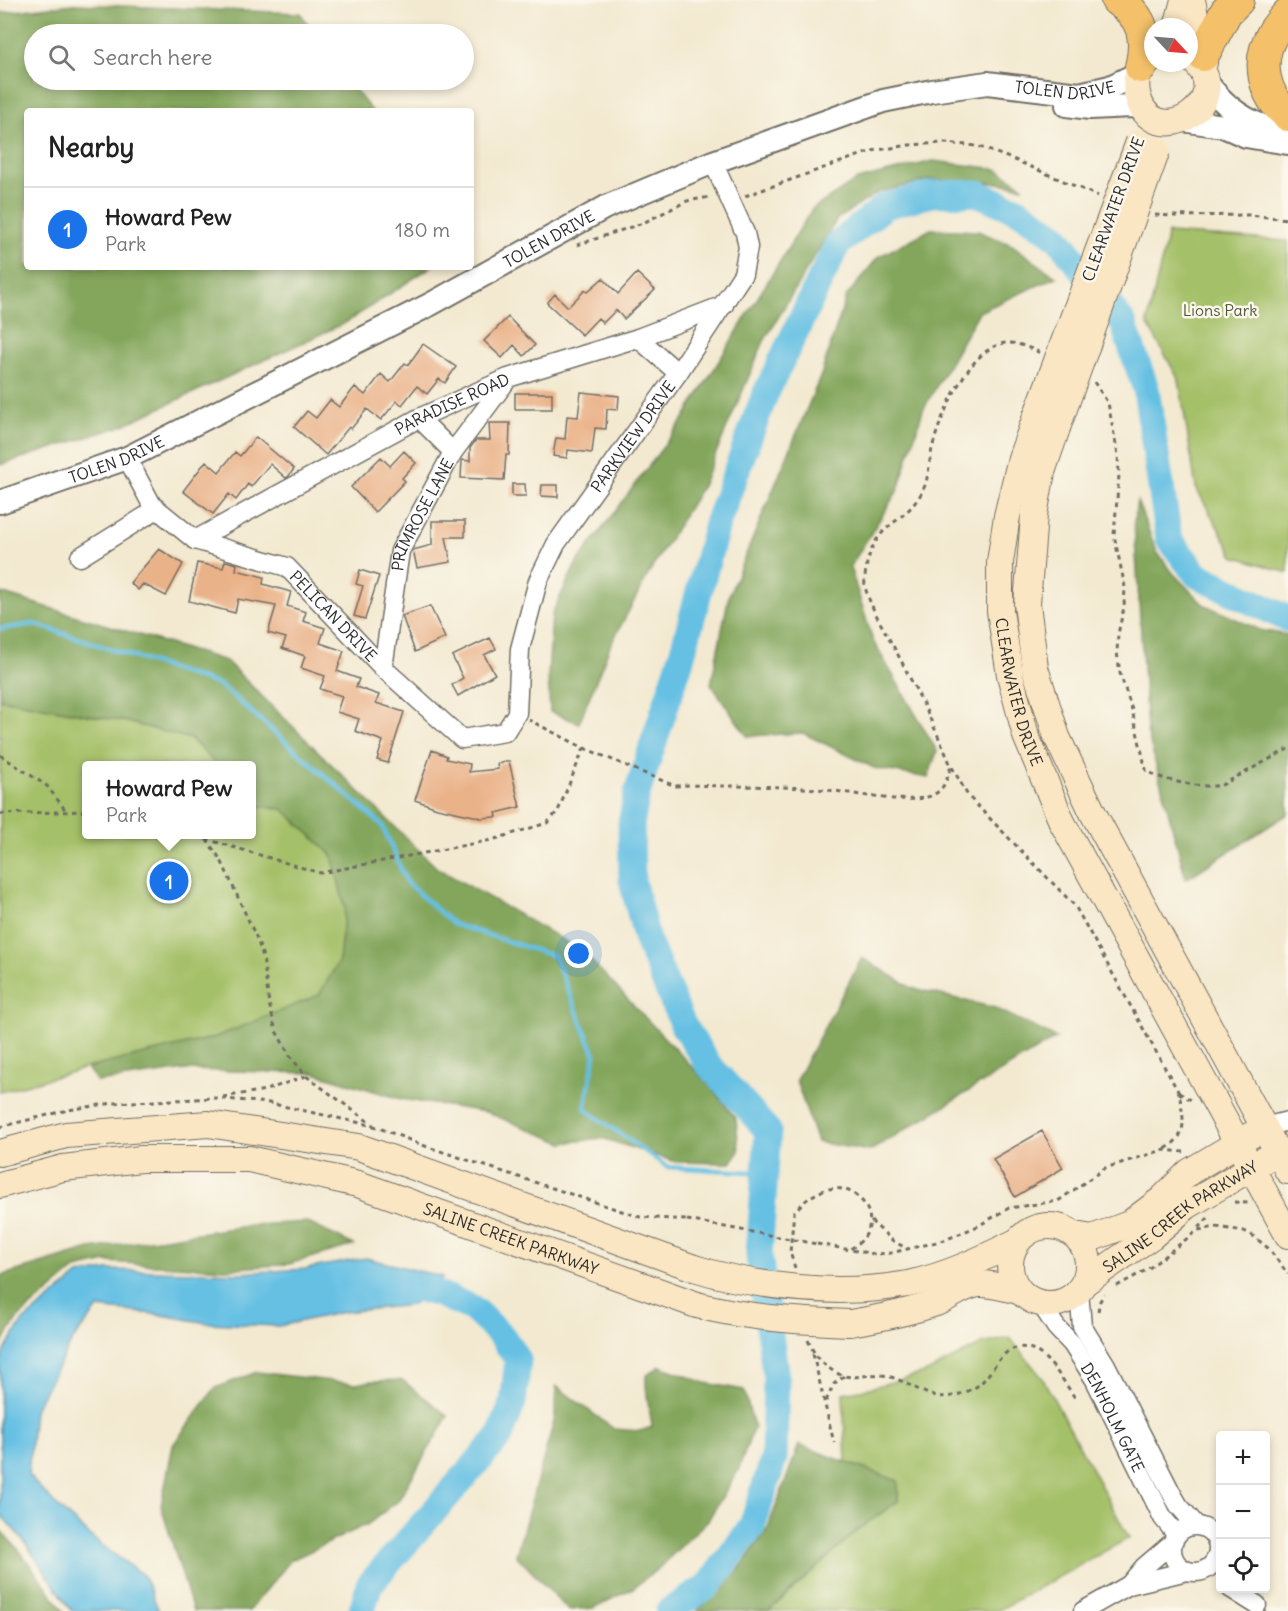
<!DOCTYPE html>
<html lang="en">
<head>
<meta charset="utf-8">
<style>
	:root { --surface:#fff; --page:#f2f2f2; --text:#222; --muted:#767676; --line:#e0e0e0; --accent:#1a73e8 }
	body { margin:0; font-family:Delius,sans-serif; background:var(--page); color:var(--text) }
	.controls { position:absolute; right:18px; bottom:18px; display:grid; overflow:hidden; border-radius:6px; box-shadow:0 3px 9px #0003 }
	.controls button { width:54px; height:54px; display:grid; place-items:center; padding:0; border:0; border-bottom:2px solid var(--line); background:var(--surface); color:var(--text); font:30px sans-serif }
	.compass { position:absolute; left:1144px; top:18px; width:54px; height:54px; border-radius:50%; background:var(--surface); box-shadow:0 3px 9px #0003; rotate:116deg }
	.you { position:absolute; left:579px; top:954px; width:21px; height:21px; margin:-15px; border:4px solid #fff; border-radius:50%; background:#1a73e8; box-shadow:0 0 0 9px #1a73e833 }
	.badge { display:grid; place-items:center; width:39px; height:39px; border-radius:50%; background:var(--accent); color:#fff; font-size:20px; font-weight:700 }
	.pin { position:absolute; translate:-50% -50%; border:3px solid #fff; box-shadow:0 2px 6px #0006 }
	.popup { position:absolute; left:82px; top:761px; width:174px; height:78px; box-sizing:border-box; display:grid; place-content:center; border-radius:6px; background:var(--surface); filter:drop-shadow(0 2px 4px #0005); font-size:20px; white-space:nowrap; color:var(--muted) }
	.popup b { font-size:22px; color:var(--text) }
	.popup::after { content:''; position:absolute; left:50%; top:100%; margin-left:-12px; border:12px solid transparent; border-top-color:var(--surface) }
	.list { margin:0; padding:0; list-style:none }
	h2 { display:flex; justify-content:space-between; align-items:center; height:78px; margin:0; padding:0 24px; font-size:26px }
	h2 small { font-size:20px; font-weight:400; color:var(--muted) }
	.list li { display:grid; grid-template-columns:39px 1fr auto; gap:18px; align-items:center; box-sizing:border-box; height:84px; padding:0 24px; border-top:2px solid var(--line) }
	.list b { display:block; font-size:22px; white-space:nowrap }
	.list p { margin:0; font-size:20px; white-space:nowrap; color:var(--muted) }
	.list em { font-size:20px; font-style:normal; color:var(--muted) }
	.icon { flex:none; width:33px; height:33px; fill:none; stroke:currentColor; stroke-width:2; stroke-linecap:round; stroke-linejoin:round }
	.map { position:relative; flex:none; width:1288px; height:1611px; overflow:hidden }
	.search { position:absolute; background:var(--surface); box-shadow:0 3px 9px #0003; left:24px; top:24px; width:450px; height:66px; display:flex; align-items:center; gap:15px; box-sizing:border-box; padding:0 21px; border-radius:33px; color:var(--muted); font-size:22px }
	.panel { position:absolute; background:var(--surface); box-shadow:0 3px 9px #0003; left:24px; top:108px; width:450px; height:162px; border-radius:6px }
	.map>svg:first-child { display:block }
	.green { fill:#a4c067; stroke:#687649; stroke-width:1.5 }
	.forest { fill:#83a65c; stroke:#576844; stroke-width:1.5 }
	.water { fill:#65c0e3; stroke:#487687; stroke-width:1.5 }
	.lines { fill:none; stroke-linecap:round; stroke-linejoin:round }
	.stream { stroke:#65c0e3; stroke-width:4.5 }
	.river { stroke:#65c0e3; stroke-width:27 }
	.building { fill:#eab289 }
	.minor-casing { stroke:#716e65; stroke-width:21 }
	.tertiary-casing { stroke:#716e65; stroke-width:26 }
	.secondary-casing { stroke:#716e65; stroke-width:28 }
	.motorway-casing { stroke:#716e65; stroke-width:34 }
	.path { stroke:#716e65; stroke-width:3; stroke-dasharray:4.5 4.5; stroke-linecap:butt }
	.minor { stroke:#fff; stroke-width:18 }
	.tertiary { stroke:#fff; stroke-width:22 }
	.secondary { stroke:#fbe6c3; stroke-width:26 }
	.motorway { stroke:#f4c16a; stroke-width:32 }
	.secondary-bridge-casing { stroke:#716e65; stroke-width:28; stroke-linecap:butt }
	.path-bridge { stroke:#716e65; stroke-width:3; stroke-dasharray:4.5 4.5; stroke-linecap:butt }
	.secondary-bridge { stroke:#fbe6c3; stroke-width:26 }
	.labels { text-anchor:middle; dominant-baseline:central; stroke-width:5; stroke-linejoin:round; paint-order:stroke }
	.street-label { font-size:16px; fill:#2b2b2b; stroke:#fbf7ec }
	.park-label { font-size:16px; fill:#4f583d; stroke:#fbf7ec }
</style>
</head>
<body>
<div class="map">
<svg width="1288" height="1611" viewBox="0 0 1288 1611">
	<rect width="100%" height="100%" fill="#fbf7ec"/>
	<filter id="ink" filterUnits="userSpaceOnUse"><feTurbulence type="fractalNoise" baseFrequency=".0167" numOctaves="2"/><feDisplacementMap in="SourceGraphic" scale="12" xChannelSelector="R" yChannelSelector="G"/><feConvolveMatrix kernelMatrix="1 2 1 2 8 2 1 2 1" color-interpolation-filters="sRGB"/></filter>
	<filter id="wash" filterUnits="userSpaceOnUse"><feTurbulence type="fractalNoise" baseFrequency=".008" numOctaves="4" result="noise"/><feDisplacementMap in="SourceGraphic" scale="24" xChannelSelector="R" yChannelSelector="G"/><feGaussianBlur stdDeviation="1.35" result="paint"/><feColorMatrix in="noise" values="0 0 0 0 0 0 0 0 0 0 0 0 0 0 0 0 0 1.4 0 .05"/><feComposite in="paint" operator="in"/></filter>
	<g filter="url(#wash)">
		<rect width="100%" height="100%" fill="#f3e9d0"/>
		<path class="green" d="M1168,233L1288,241V573L1234,556L1196,488L1179,380L1147,323Z
			M0,699L127,722L191,739L217,765L86,766V834H252V801L257,806L283,809L332,855L345,908L339,961L319,996L216,1037L87,1068L0,1092Z
			M1010,1338L1043,1379L1129,1538L997,1611H769L860,1528L898,1501V1481L846,1462L843,1393L866,1389L925,1373L982,1344Z"/>
		<path class="forest" d="M73,4L300,13L315,34H34V80H347L372,111H27V267H431L345,323L119,427L0,465V13Z
			M933,161L997,169L1024,187L998,183L930,180L879,192L837,219L764,341L702,486L649,573L610,646L579,723L550,712L548,676L552,614L576,564L683,420L812,209L857,180Z
			M931,229L978,231L1012,245L1056,277L979,312L923,410L898,490L850,567L873,641L937,751L928,778L874,768L803,733L747,736L711,684L729,595L821,375L846,297L878,257Z
			M1137,501L1157,552L1173,573L1203,604L1260,630L1288,635V814L1186,879L1147,731L1134,522Z
			M0,593L226,661L437,868L581,950L712,1088L736,1119L739,1151L731,1163L676,1162L602,1138L563,1143L486,1112L401,1099L314,1073L186,1070L97,1082L87,1068L216,1037L319,995L339,961L345,908L332,855L283,809L256,806L252,801V766L217,765L191,739L127,722L0,699Z
			M862,958L912,988L995,1008L1056,1038L870,1151L817,1142L796,1080Z
			M306,1222L354,1245L289,1264L226,1269L106,1262L76,1269L18,1318L0,1346V1276L90,1249L253,1225Z
			M660,1366L705,1383L744,1390L754,1427L738,1471L708,1520L660,1567L633,1588L594,1608L568,1610L516,1555L555,1418L556,1386L614,1429L640,1431L652,1427C650,1409 645,1394 646,1376Z
			M257,1372L356,1384L372,1381L402,1380L448,1416L398,1501L368,1524L291,1560L249,1611H193L161,1506L173,1445L215,1388Z
			M799,1445L898,1481V1501L860,1528L769,1611H697L737,1572L767,1530Z
			M0,1530L19,1550L64,1611H0Z"/>
		<path class="water" d="M366,1258L443,1277L412,1305L343,1312L279,1326L207,1323L162,1315L98,1308L72,1341L34,1411L28,1475L54,1503L95,1540L144,1576L159,1611H72L24,1541L0,1514V1364L6,1348L22,1322L79,1275L108,1270L239,1273L305,1269Z"/>
		<g class="lines">
			<path class="stream" d="M0,629L34,624L220,685L382,825L407,883L453,924L554,956L595,1055L585,1109L667,1167L765,1173"/>
			<path class="river" d="M362,1611L369,1585L500,1436L513,1402L518,1360L502,1336L472,1308L439,1294L393,1282
				M669,1611L708,1586L752,1526L774,1458L776,1378L759,1255L768,1131L708,1064L683,1025L647,940L632,880L631,824L637,793L680,662L718,521L764,397L837,245L885,206L932,194L977,193L1019,211L1057,237L1123,323L1146,389L1169,539L1197,575L1288,619"/>
		</g>
		<g id="blocks">
			<path class="building" d="M637,273L655,290L624,319L616,310L603,323L598,318L582,335L547,303L555,294L568,307L585,290L587,292L603,278L618,294Z
				M508,317L535,345L524,356L514,345L502,358L484,341Z
				M423,344L456,367L445,383L439,379L427,394L417,386L402,405L397,401L381,420L367,409L351,429L349,427L326,455L294,427L307,411L316,418L330,400L339,407L355,387L365,395L381,374L390,382L405,363L408,365Z
				M581,392L619,396L618,410L607,409L606,429L595,428L592,453L568,450L567,458L553,456L556,438L565,439L567,416L578,417Z
				M515,393H552V409H515Z
				M489,423H510L509,455H506L504,480L461,478L462,460L470,461V448L476,440H490Z
				M256,437L294,469L288,477L286,478L270,464L251,487L248,484L236,500L229,494L213,514L183,491L206,461L219,472L235,452L240,456Z
				M404,451L416,463L402,478L405,481L375,512L351,487L381,457L390,466Z
				M512,484H525L526,496H512Z
				M542,485H558V497L541,496Z
				M432,521H465V537H446L451,562L417,568L413,550L432,545Z
				M159,549L183,564L166,596L143,584L138,590L130,583Z
				M225,561L237,564L236,570L264,577L263,584L291,592L287,606L306,612L303,621L325,628L320,643L344,651L337,671L359,679L356,687L379,695L376,703L404,712L388,763L377,760L383,741L355,731L359,719L337,712L342,696L320,689L325,676L301,668L305,656L282,648L286,638L268,633L276,606L238,599L235,613L189,601L197,563L223,568Z
				M360,570L379,576L365,619L354,616L363,586L356,584Z
				M430,606L445,638L415,652L402,616Z
				M490,638L496,649L484,655L495,674L458,696L452,685L463,678L452,656Z
				M432,750L447,756L446,759L470,764L469,772L498,769L497,764L509,761L520,807L496,813L497,817L479,818V817L437,808L415,800Z
				M1042,1131L1063,1168L1015,1197L993,1159Z"/>
		</g>
	</g>
	<g filter="url(#ink)">
		<use href="#blocks" fill-opacity="0" stroke="#716e65" stroke-width="1.5"/>
		<g class="lines">
			<defs>
				<g id="minor">
					<path d="M638,338L678,373"/>
					<path d="M419,418L453,452"/>
					<path id="s1" d="M127,458L152,505L195,540L287,567L383,668L462,739L505,732L517,713L520,649L538,581L556,544L678,373L743,274L748,247L745,233L713,162"/>
					<path id="s2" d="M195,540L419,418L508,378L638,338L724,305"/>
					<path d="M80,557L157,509"/>
					<path id="s3" d="M383,668L400,551L453,452L507,380"/>
					<path d="M1264,1127L1288,1121"/>
					<path d="M1079,1292L1082,1326L1106,1365L1172,1494L1179,1506L1196,1525"/>
					<path id="s4" d="M1041,1304L1056,1327L1072,1344L1095,1380L1163,1518L1176,1534"/>
					<circle cx="1195" cy="1549" r="23"/>
					<path d="M1129,1585L1144,1567L1172,1543"/>
					<path d="M1230,1588L1257,1605"/>
					<path d="M1083,1611L1129,1585L1187,1571"/>
				</g>
				<g id="tertiary">
					<path d="M1206,81C1224,107 1249,125 1281,131"/>
					<path d="M1067,105L1090,108L1132,106L1141,108"/>
					<path d="M1182,120L1223,126L1246,136L1288,143"/>
					<path id="s5" d="M0,502L127,458L431,304L606,207L713,162L883,101L932,91L987,83L1079,94L1110,87L1139,73"/>
				</g>
				<g id="secondary">
					<path d="M1192,0L1204,63"/>
					<path d="M1177,27L1184,0"/>
					<path d="M1153,57C1141,65 1134,78 1137,93C1151,160 1245,98 1189,57"/>
					<path id="s6" d="M1036,417L1021,458L1007,516L1000,562V611L1010,675L1026,736L1062,822L1288,1235"/>
					<path d="M1057,428L1042,472L1034,515L1027,604L1035,668L1057,737L1093,813L1288,1171"/>
					<path d="M0,1153L66,1135L208,1124L359,1147L694,1268"/>
					<path id="s7" d="M0,1185L63,1168L141,1159H249L358,1184L697,1305"/>
					<circle cx="1049" cy="1265" r="39"/>
					<path d="M1075,1235L1092,1238L1129,1224L1162,1199L1189,1172L1251,1135"/>
					<path id="s8" d="M1084,1283L1152,1236L1187,1206L1264,1160"/>
					<path d="M839,1290C862,1290 885,1288 908,1284C946,1276 982,1259 1016,1242"/>
					<path d="M850,1323C880,1318 907,1313 936,1303C950,1298 962,1286 978,1284C991,1283 1006,1288 1018,1291"/>
				</g>
				<path id="motorway" d="M1117,0C1144,17 1148,38 1141,67
					M1288,14C1283,20 1277,26 1273,33C1256,61 1263,95 1288,115
					M1203,55L1226,12L1238,0"/>
			</defs>
			<use href="#minor" class="minor-casing"/>
			<use href="#tertiary" class="tertiary-casing"/>
			<use href="#secondary" class="secondary-casing"/>
			<use href="#motorway" class="motorway-casing"/>
			<path class="path" d="M745,196L872,151L910,145L945,143L977,146L1015,160L1098,196
				M1155,215L1171,216L1249,215L1288,219
				M577,245L643,223L687,201L711,197
				M1094,382L1108,403L1118,455L1119,475L1114,535L1125,587L1124,607L1118,634L1117,652L1120,673L1132,710L1146,770C1163,782 1199,787 1220,786L1288,749
				M584,748L675,786L689,785C734,787 781,785 827,790C854,793 897,803 923,798C943,794 946,783 951,766C935,727 916,689 896,651C887,635 868,603 865,586C864,579 866,570 867,563C877,523 901,525 919,497C930,481 928,463 933,445C941,415 972,340 1011,343C1021,344 1032,349 1041,353
				M0,755L47,786L67,812
				M952,767L968,796L1075,906L1179,1093C1183,1117 1190,1135 1165,1149
				M0,814L86,811
				M199,834L206,839L221,860L257,939L263,957L269,1004L276,1031L290,1056L306,1076L373,1125
				M206,839L320,873L492,840L547,823L558,811L584,748L529,720
				M1179,1093L1191,1100
				M223,1097L266,1090L306,1076
				M0,1127L68,1110L113,1103L215,1098L269,1103L374,1126L425,1146L640,1217L687,1220
				M1234,1202L1248,1203
				M871,1221L893,1241L908,1249
				M1199,1228L1209,1217
				M817,1244L874,1254L891,1253L945,1240L978,1226L1009,1208L1058,1201L1105,1168L1163,1150L1184,1152
				M795,1268L790,1252L794,1212C802,1203 812,1194 825,1190C859,1179 892,1226 850,1249
				M1117,1286L1148,1269L1198,1230L1216,1227L1244,1231L1252,1235L1268,1248L1288,1274
				M1098,1311L1100,1301L1104,1294
				M808,1340C814,1356 825,1368 841,1375C853,1380 870,1373 882,1375C911,1379 927,1405 960,1394C967,1392 975,1388 980,1384C996,1369 1002,1343 1028,1348C1046,1351 1067,1386 1077,1401
				M813,1354L834,1443
				M826,1401L834,1384L844,1376"/>
			<use href="#minor" class="minor"/>
			<use href="#tertiary" class="tertiary"/>
			<use href="#secondary" class="secondary"/>
			<use href="#motorway" class="motorway"/>
			<defs>
				<path id="secondary-bridge" d="M1036,417L1139,142
					M1057,428L1157,150
					M694,1268C742,1283 789,1289 839,1290
					M697,1305C747,1318 799,1321 850,1323"/>
			</defs>
			<use href="#secondary-bridge" class="secondary-bridge-casing"/>
			<path class="path-bridge" d="M687,1220L817,1244"/>
			<use href="#secondary-bridge" class="secondary-bridge"/>
		</g>
	</g>
	<g class="labels">
		<g class="street-label">
			<text stroke="none"><textPath href="#s5" startOffset="1156">TOLEN DRIVE</textPath></text>
			<text transform="translate(1113 209) rotate(-70)">CLEARWATER DRIVE</text>
			<text stroke="none"><textPath href="#s5" startOffset="610">TOLEN DRIVE</textPath></text>
			<text stroke="none"><textPath href="#s2" startOffset="291">PARADISE ROAD</textPath></text>
			<text stroke="none"><textPath href="#s1" startOffset="824">PARKVIEW DRIVE</textPath></text>
			<text stroke="none"><textPath href="#s5" startOffset="124">TOLEN DRIVE</textPath></text>
			<text stroke="none"><textPath href="#s3" startOffset="160">PRIMROSE LANE</textPath></text>
			<text stroke="none"><textPath href="#s1" startOffset="272">PELICAN DRIVE</textPath></text>
			<text stroke="none"><textPath href="#s6" startOffset="282">CLEARWATER DRIVE</textPath></text>
			<text stroke="none"><textPath href="#s8" startOffset="117">SALINE CREEK PARKWAY</textPath></text>
			<text stroke="none"><textPath href="#s7" startOffset="526">SALINE CREEK PARKWAY</textPath></text>
			<text stroke="none"><textPath href="#s4" startOffset="135">DENHOLM GATE</textPath></text>
		</g>
		<g class="park-label">
			<text x="1220" y="310">Lions Park</text>
		</g>
	</g>
</svg>
<div class="controls">
<button>+</button>
<button>−</button>
<button><svg class="icon" aria-label="locate" viewBox="0 0 24 24"><circle cx="12" cy="12" r="6"/><path d="M12 2v4M12 18v4M2 12h4M18 12h4"/></svg></button>
</div>
<svg class="compass" viewBox="-18 -18 36 36"><path d="M0-13l5 13h-10z" fill="#e53935"/><path d="M0 13l5-13h-10z" fill="#767676"/></svg>
<div class="you"></div>
<div class="pin badge" style="left:169px;top:881px">1</div>
<div class="popup"><b>Howard Pew</b>Park</div>
<div class="search"><svg class="icon" aria-label="search" viewBox="0 0 24 24"><circle cx="10" cy="10" r="6"/><path d="M15 15l6 6"/></svg>Search here</div>
<section class="panel">
<h2>Nearby<small></small></h2>
<ul class="list">
<li><span class="badge">1</span><div><b>Howard Pew</b><p>Park</p></div><em>180 m</em></li>
</ul>
</section>
</div>
</body>
</html>
